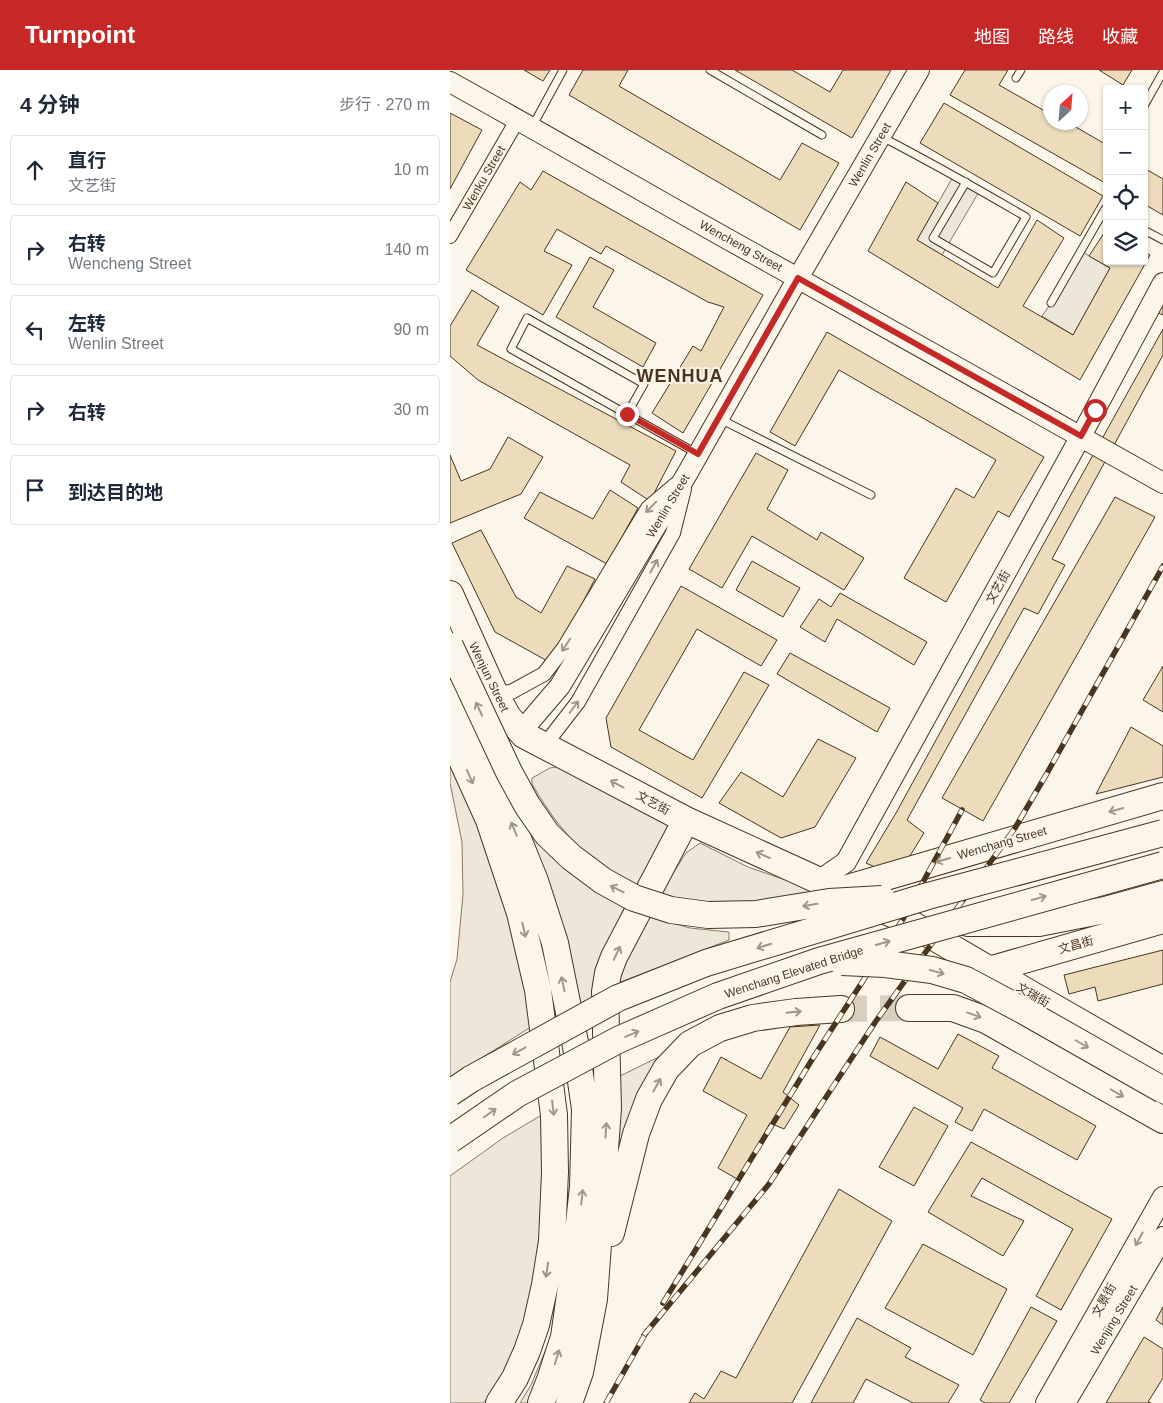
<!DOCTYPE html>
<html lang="zh">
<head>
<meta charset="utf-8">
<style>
	:root { --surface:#fff; --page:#f2f2f3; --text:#1f2937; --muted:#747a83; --line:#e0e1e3; --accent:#c62828 }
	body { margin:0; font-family:Helvetica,"Noto Sans SC",sans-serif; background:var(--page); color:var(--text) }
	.controls { position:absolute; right:15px; top:15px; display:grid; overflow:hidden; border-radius:5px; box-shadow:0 1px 4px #0004 }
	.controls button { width:45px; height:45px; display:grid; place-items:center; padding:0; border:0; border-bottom:1px solid var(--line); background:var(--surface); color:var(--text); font:25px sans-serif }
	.compass { position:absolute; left:593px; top:15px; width:45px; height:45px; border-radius:50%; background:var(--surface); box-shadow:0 1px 4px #0004; rotate:26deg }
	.stop { position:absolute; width:15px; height:15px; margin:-11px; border:4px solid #c62828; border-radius:50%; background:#fff }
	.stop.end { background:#c62828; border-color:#fff; box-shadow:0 1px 5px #0008 }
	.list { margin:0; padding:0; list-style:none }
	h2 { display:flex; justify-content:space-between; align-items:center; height:65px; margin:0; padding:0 20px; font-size:21px }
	h2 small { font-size:16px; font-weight:400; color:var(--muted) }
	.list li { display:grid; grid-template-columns:32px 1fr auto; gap:15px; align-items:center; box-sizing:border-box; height:70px; margin:0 10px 10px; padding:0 10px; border:1px solid var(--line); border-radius:5px }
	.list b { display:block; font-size:19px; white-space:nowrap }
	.list p { margin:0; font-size:16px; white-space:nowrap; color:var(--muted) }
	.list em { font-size:16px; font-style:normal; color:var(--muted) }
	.icon { flex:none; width:28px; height:28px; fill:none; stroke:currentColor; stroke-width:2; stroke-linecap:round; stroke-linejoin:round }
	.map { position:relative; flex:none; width:713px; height:1333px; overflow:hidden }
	header { display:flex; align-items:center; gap:30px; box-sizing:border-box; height:70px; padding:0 25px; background:var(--accent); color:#fff }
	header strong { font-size:24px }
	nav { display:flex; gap:28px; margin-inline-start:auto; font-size:18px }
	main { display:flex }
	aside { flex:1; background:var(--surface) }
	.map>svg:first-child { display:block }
	.green { fill:#ede6d9; stroke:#887966 }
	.parking { fill:#ede7d9; stroke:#887966 }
	.building { fill:#ecdcbc; stroke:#4a3520 }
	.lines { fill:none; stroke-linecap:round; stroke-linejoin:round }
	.highway-tunnel { stroke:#d8cfc1; stroke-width:26; stroke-dasharray:26 13; stroke-linecap:butt }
	.lane-casing { stroke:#4a3520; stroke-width:9 }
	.street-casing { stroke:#4a3520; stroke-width:16 }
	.secondary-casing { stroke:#4a3520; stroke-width:22 }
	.highway-casing { stroke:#4a3520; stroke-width:28 }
	.lane { stroke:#fbf6e9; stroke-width:7 }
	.street { stroke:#fbf6e9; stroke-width:14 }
	.secondary { stroke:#fbf6e9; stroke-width:20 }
	.highway { stroke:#fbf6e9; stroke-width:26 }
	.rail-casing { stroke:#4a3520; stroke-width:5.5 }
	.rail { stroke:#fbf6e9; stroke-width:4; stroke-dasharray:11; stroke-linecap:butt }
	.highway-bridge-casing { stroke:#4a3520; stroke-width:28; stroke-linecap:butt }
	.highway-bridge { stroke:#fbf6e9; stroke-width:26 }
	.oneway { stroke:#a29684 }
	.route { stroke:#c62828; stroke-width:6 }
	.labels { text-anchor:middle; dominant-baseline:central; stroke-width:4; stroke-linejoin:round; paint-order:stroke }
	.street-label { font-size:12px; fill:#4a3520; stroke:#fbf6e9 }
	.district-label { font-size:18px; font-weight:bold; letter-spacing:1px; fill:#4a3520; stroke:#fbf6e9 }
</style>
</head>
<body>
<header>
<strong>Turnpoint</strong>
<nav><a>地图</a><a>路线</a><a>收藏</a></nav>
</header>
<main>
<aside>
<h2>4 分钟<small>步行 · 270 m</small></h2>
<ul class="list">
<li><svg class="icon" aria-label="ahead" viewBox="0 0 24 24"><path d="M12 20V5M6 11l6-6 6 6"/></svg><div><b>直行</b><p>文艺街</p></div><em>10 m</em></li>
<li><svg class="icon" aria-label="right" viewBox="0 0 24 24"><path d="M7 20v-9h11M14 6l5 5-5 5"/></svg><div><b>右转</b><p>Wencheng Street</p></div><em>140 m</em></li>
<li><svg class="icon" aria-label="left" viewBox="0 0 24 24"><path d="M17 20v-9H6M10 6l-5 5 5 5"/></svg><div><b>左转</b><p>Wenlin Street</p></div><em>90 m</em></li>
<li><svg class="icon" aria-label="right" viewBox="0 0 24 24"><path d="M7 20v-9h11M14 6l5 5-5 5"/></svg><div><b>右转</b></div><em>30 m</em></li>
<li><svg class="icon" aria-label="arrive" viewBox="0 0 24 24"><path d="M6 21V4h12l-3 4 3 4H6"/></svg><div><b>到达目的地</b></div></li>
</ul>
</aside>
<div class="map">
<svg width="713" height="1333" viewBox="0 0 713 1333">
	<rect width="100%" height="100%" fill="#fbf6e9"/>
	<path class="green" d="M0,689L54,815L84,955L0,1008V912L7,889L13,824L12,772L0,713Z
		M115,695L222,754L195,802L186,816C172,807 155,799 143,789C116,767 99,743 82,714V708L100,698Z
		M50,702L175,836L155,882L144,927L128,934Z
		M250,773L298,797L376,824L374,833L250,834L210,824L236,783Z
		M196,846L240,858L279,862V870L168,913L173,890Z
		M227,978L167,1105L166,1008Z
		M95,1043L98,1075L83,1233L48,1320L33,1333H0V1106L53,1068Z
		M96,1279L88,1314L78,1333H70L81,1315Z"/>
	<path class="parking" d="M504,105L530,120L492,185L467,170Z
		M631,180L639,186L660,198L623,265L592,246L601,233Z"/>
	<path class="building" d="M74,0H100L93,11Z
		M133,0H178L169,16L330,110L352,73L389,93L350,160L119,25Z
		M285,0H342L380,22L393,0H441L402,68Z
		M515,0H558L549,15L600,44V52H617L657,75V114L500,25Z
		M649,0H682L673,15Z
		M494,33L653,126L630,166L470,73Z
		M0,43L32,60L0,119Z
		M694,98L713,109V145L694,134Z
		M93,101L313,225L233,363L202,343L243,276L251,281L274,237L258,232L156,176L151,184L107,159L94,181L122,195L93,245L16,200L70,112L81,120Z
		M456,112L488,133L467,170L548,218L587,150L614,168L573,236L623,265L660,198L639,186L656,160L657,161V191H694V182L700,185L630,310L418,181Z
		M140,187L164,200L143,237L206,273L193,297L106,247Z
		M22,220L49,237L27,275L226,381L200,431L171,412L180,395L28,310L0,286V256Z
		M713,229V245L706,242Z
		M713,259V285L602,489L615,495L588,544L574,538L457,750L474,763L447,807L416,793L446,743L588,484Z
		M377,262L594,387L559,447L548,441L496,532L454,508L506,418L524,428L546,390L389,300L345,376L320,362Z
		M58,367L93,387L71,424L0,453V385L11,411L40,399Z
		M306,383L338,400L317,439L367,470L371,462L414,488L394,520L302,466L272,518L239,499Z
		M160,420L188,438L157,494L74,448L90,422L143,449Z
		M665,427L705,447L533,751L492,728Z
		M31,460L66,527L91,543L117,496L145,509L101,593L45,562L2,473Z
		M302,491L350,518L333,547L286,520Z
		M231,516L327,570L311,596L247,559L189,660L243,690L294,602L319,615L252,728L161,677L156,648Z
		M390,523L477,572L464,595L387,549L375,572L350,557L369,529L381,537Z
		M340,583L440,638L427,662L327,604Z
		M713,596V642L693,630Z
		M681,657L713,676V707L646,724Z
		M368,669L406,688L365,757L331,768L269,733L291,702L333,727Z
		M713,880V914L648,931L645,917L619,924L614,905Z
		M370,955L333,1022L349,1035L334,1059L320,1053L289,1110L268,1098L297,1045L253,1021L271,987L311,1009L340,957Z
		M508,964L549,986L542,998L646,1056L627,1090L534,1039L522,1061L505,1052L513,1038L420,986L430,967L488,999Z
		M464,1037L498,1056L464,1116L429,1097Z
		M521,1072L662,1149L611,1240L586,1226L623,1159L532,1108L521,1126L574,1151L553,1186L478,1142Z
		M389,1119L442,1151L342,1333H239L245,1323L254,1329L271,1301L286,1308Z
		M473,1174L557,1219L523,1285L435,1238Z
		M581,1237L607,1251L559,1333H535L530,1330Z
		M713,1237V1255L706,1250Z
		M407,1248L461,1278L455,1287L509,1315L498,1333H463L416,1309L403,1333H361Z
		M694,1267L713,1279V1308L698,1332L701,1333H656Z"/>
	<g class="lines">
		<path class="highway-tunnel" d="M391,939L459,938"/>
		<defs>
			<path id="lane" d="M260,0L372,65
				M566,8L571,0
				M694,36L713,2
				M82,57L113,0
				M432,67C480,92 528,119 576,147L543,203L483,168L516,112
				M694,160L713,170
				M601,233L655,139L657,140
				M177,344L194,314L77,248L61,279L246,383
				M270,349L421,425"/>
			<path id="street" d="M0,166L68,49
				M45,624L61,622L94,604L114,578L198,438L225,415
				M94,676L128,632L223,463L234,419"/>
			<path id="secondary" d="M0,12C103,69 205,129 308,186C443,262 578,336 713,413
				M75,657L110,616L237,404L348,208L469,0
				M370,810L396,792L631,366L713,213
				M596,1333L713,1127
				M615,1333L713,1167"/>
			<path id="highway" d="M0,524L45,624L58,647L74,665L236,750L453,849L579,923L713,1000
				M0,623L57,742L85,811L105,873L126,977L135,1039L133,1117L125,1189L114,1267L100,1310L91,1333
				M1,666L39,750L70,843L88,920L104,1045L105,1102L102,1171L95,1215L86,1255L77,1281L65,1308L49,1333
				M391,820L713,726
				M518,853H589L655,840L713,824
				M539,900L713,850
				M459,938H503L536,950L713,1050
				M161,1163L186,1064L199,1029L216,999L240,974L270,958L303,948L346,942L391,939
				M119,1333L130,1302L144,1229L158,1038L155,922L158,903L164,887L236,750"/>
		</defs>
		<use href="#lane" class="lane-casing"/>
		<use href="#street" class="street-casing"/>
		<use href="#secondary" class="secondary-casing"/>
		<use href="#highway" class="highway-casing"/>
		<use href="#lane" class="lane"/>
		<use href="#street" class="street"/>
		<use href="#secondary" class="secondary"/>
		<use href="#highway" class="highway"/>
		<defs>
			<path id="rail" d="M213,1233L363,988L453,849L512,740
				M194,1265L319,1114L426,951L565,758L596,705L713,496
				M156,1333L197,1261"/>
		</defs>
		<use href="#rail" class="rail-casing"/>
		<use href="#rail" class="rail"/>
		<defs>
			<path id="highway-bridge" d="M0,576L59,702L77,735L97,764L121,787L153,811L184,828L221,840L258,845L306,844L379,832L432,829
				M392,892L435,894L482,900L516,910L574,941L713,1020
				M0,1023L21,1009L168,928L256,893L478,826L713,763
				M0,1070L67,1024L168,970L268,926L369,891L713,795"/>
		</defs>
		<use href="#highway-bridge" class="highway-bridge-casing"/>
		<use href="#highway-bridge" class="highway-bridge"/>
	</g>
	<defs><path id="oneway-shaft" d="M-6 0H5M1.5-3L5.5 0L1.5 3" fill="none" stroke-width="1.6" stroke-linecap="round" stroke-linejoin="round" transform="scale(1.25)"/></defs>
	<g class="oneway">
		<use href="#oneway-shaft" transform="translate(201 437) rotate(134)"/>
		<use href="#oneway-shaft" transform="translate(204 496) rotate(-61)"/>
		<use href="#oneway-shaft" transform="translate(116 575) rotate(123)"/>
		<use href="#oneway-shaft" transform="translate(124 637) rotate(-53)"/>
		<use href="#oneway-shaft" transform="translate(29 639) rotate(-115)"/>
		<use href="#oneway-shaft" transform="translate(20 707) rotate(66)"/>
		<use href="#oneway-shaft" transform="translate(167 714) rotate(-152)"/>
		<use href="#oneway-shaft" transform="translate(666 740) rotate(164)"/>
		<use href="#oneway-shaft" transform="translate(64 759) rotate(-112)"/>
		<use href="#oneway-shaft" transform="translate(313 785) rotate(-156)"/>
		<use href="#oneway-shaft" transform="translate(493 790) rotate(164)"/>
		<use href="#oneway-shaft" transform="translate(167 819) rotate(-153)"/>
		<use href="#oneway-shaft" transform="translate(589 828) rotate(-15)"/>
		<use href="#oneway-shaft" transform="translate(360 835) rotate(171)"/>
		<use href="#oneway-shaft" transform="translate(74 860) rotate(77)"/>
		<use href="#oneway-shaft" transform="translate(433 873) rotate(-16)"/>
		<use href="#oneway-shaft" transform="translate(314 876) rotate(163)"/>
		<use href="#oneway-shaft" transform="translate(167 883) rotate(-64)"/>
		<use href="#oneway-shaft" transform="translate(487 902) rotate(15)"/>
		<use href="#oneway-shaft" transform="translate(113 914) rotate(-102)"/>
		<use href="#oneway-shaft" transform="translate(344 942) rotate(-6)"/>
		<use href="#oneway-shaft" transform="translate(524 945) rotate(20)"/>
		<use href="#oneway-shaft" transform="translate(182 964) rotate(-23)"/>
		<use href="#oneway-shaft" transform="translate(632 974) rotate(30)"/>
		<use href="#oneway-shaft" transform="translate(69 981) rotate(151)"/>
		<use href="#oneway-shaft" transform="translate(207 1015) rotate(-61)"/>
		<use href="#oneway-shaft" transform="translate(667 1023) rotate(30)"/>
		<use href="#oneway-shaft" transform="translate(103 1038) rotate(83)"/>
		<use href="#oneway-shaft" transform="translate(40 1043) rotate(-35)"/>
		<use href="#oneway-shaft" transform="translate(156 1060) rotate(-86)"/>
		<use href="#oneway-shaft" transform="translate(132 1127) rotate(-84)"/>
		<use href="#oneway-shaft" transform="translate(689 1169) rotate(119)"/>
		<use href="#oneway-shaft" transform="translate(97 1200) rotate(99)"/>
		<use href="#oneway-shaft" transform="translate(107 1287) rotate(-73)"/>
	</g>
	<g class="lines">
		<path class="route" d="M177,344L248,384L348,208L631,366L645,340"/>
	</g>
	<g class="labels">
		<g class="street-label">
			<text transform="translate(420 85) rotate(-60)">Wenlin Street</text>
			<text transform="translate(34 108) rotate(-60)">Wenku Street</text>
			<text transform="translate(291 176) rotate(29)">Wencheng Street</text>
			<text transform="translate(218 436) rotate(-59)">Wenlin Street</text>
			<text transform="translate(548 517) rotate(-61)">文艺街</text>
			<text transform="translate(39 607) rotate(64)">Wenjun Street</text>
			<text transform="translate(203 733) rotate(28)">文艺街</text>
			<text transform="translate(552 773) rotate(-16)">Wenchang Street</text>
			<text transform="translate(626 875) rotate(-16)">文昌街</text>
			<text transform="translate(344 902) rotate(-18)">Wenchang Elevated Bridge</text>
			<text transform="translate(583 925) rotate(30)">文瑞街</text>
			<text transform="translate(654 1230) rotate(-61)">文景街</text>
			<text transform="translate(664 1250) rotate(-59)">Wenjing Street</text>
		</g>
		<g class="district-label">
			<text x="230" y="306">WENHUA</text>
		</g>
	</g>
</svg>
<div class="controls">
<button>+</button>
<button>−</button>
<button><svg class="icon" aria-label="locate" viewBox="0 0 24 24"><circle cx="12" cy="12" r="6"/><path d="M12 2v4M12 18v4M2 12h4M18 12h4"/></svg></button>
<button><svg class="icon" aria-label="layers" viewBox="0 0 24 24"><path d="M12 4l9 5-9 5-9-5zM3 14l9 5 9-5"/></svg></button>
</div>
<svg class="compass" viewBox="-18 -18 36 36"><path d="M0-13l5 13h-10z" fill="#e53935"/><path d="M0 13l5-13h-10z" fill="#747a83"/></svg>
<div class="stop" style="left:645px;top:340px"></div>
<div class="stop end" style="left:177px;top:344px"></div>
</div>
</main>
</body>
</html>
